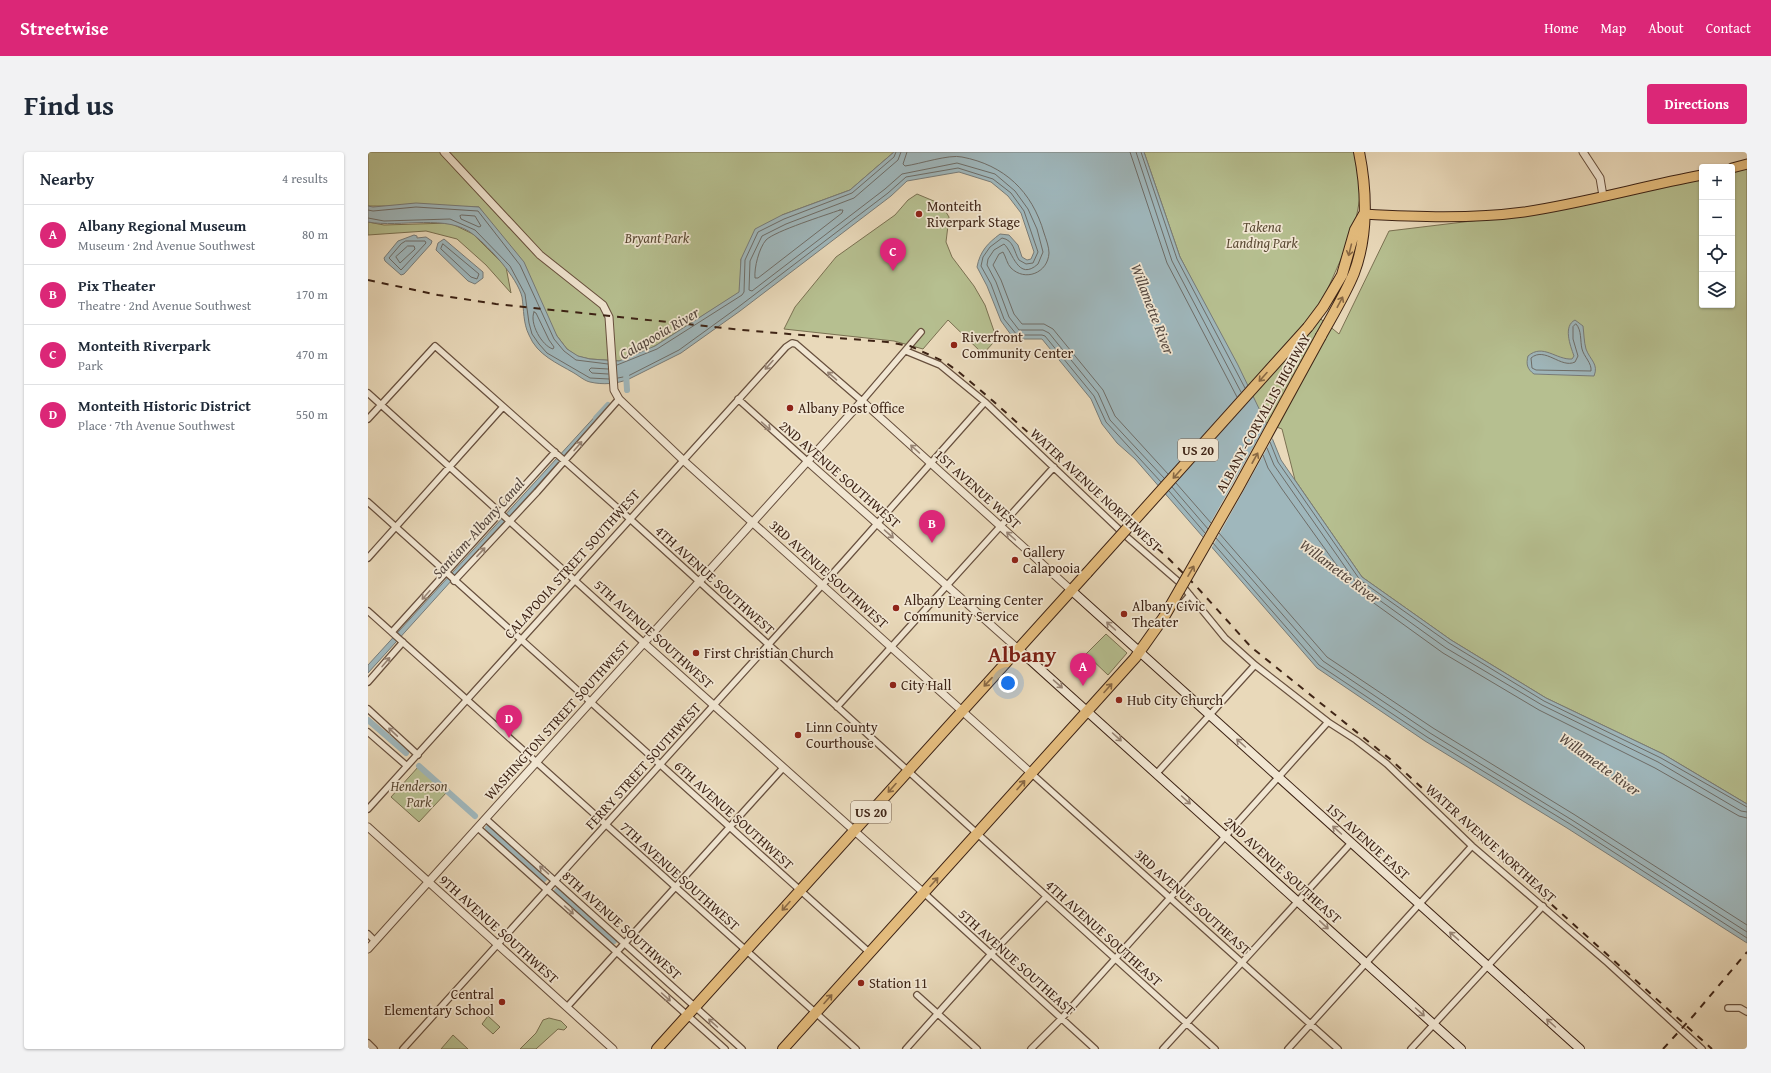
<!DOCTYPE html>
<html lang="en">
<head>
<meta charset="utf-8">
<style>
	:root { --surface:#fff; --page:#f2f2f3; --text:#1f2937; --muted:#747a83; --line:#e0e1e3; --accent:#db2777 }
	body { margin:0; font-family:"Gentium Book Plus",serif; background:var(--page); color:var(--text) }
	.controls { position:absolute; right:12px; top:12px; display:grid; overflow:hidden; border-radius:4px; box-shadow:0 1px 3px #0004 }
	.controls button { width:36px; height:36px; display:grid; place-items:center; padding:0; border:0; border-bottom:1px solid var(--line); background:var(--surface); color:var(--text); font:20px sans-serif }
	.you { position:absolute; left:640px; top:531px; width:14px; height:14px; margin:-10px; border:3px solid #fff; border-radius:50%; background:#1a73e8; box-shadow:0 0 0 6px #1a73e833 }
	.badge { display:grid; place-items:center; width:26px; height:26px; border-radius:50%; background:var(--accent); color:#fff; font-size:13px; font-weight:700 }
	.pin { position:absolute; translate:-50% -33px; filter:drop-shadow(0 1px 2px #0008) }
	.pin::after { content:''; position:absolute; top:21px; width:14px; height:12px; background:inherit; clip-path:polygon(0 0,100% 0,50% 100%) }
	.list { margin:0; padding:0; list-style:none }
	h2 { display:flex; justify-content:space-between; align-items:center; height:52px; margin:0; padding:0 16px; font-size:17px }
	h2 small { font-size:13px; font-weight:400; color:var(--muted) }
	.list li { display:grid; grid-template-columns:26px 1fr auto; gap:12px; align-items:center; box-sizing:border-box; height:60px; padding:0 16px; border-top:1px solid var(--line) }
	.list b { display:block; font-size:15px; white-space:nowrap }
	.list p { margin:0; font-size:13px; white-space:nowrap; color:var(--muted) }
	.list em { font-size:13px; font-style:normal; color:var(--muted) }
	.icon { flex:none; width:22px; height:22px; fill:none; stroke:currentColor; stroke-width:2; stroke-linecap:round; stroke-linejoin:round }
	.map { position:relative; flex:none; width:1379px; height:897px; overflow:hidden; border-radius:4px }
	header { display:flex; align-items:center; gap:24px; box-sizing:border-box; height:56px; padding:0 20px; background:var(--accent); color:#fff }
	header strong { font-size:19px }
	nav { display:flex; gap:22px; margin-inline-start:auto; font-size:14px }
	.intro { display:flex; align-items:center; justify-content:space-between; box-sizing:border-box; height:96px; padding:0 24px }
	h1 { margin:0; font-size:28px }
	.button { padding:10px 18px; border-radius:4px; background:var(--accent); color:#fff; font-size:14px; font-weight:700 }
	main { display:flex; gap:24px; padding:0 24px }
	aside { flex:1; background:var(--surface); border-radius:4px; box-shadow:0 1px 3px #0004 }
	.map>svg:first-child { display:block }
	.green { fill:#b6bf90; stroke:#7a7152 }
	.water { fill:#9fb7bc; stroke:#787c79 }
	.pier { fill:#e9d9ba }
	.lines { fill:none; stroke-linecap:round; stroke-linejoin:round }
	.shore { stroke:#6e6d68; stroke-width:1 }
	.canal { stroke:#9fb7bc; stroke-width:6 }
	.minor-casing { stroke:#68503e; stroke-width:8 }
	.tertiary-casing { stroke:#68503e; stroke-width:9 }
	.secondary-casing { stroke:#3d2315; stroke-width:10 }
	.primary-casing { stroke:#3d2315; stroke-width:11 }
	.trunk-casing { stroke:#3d2315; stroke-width:12 }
	.minor { stroke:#f1e6d2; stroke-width:5.5 }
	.tertiary { stroke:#f1e6d2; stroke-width:7 }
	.secondary { stroke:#f1e6d2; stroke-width:8 }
	.primary { stroke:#e4bc7d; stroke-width:9 }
	.trunk { stroke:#e4bc7d; stroke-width:10 }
	.rail { stroke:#3d2315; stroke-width:2; stroke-dasharray:7 7; stroke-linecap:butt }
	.trunk-bridge-casing { stroke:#3d2315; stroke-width:12; stroke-linecap:butt }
	.trunk-bridge { stroke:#e4bc7d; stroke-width:10 }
	.oneway { stroke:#886844 }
	.oneway2 { stroke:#978474 }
	.poi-dot { fill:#8f2418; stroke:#f1e6d2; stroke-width:1.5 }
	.labels { text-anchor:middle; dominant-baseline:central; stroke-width:3.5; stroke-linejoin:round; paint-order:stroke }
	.shield { fill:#f1e6d2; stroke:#735e4e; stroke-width:1 }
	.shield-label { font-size:13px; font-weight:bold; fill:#3d2315 }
	.poi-label { font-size:14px; fill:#3d2315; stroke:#f1e6d2; text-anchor:start }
	.park-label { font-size:14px; font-style:italic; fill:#5b4a34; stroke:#f1e6d2 }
	.street-label { font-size:14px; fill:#3d2315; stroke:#f1e6d2 }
	.water-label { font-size:15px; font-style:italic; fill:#56483f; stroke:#f1e6d2 }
	.town-label { font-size:22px; font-weight:bold; fill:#7a1f14; stroke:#f1e6d2 }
</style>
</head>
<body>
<header>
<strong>Streetwise</strong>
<nav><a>Home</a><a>Map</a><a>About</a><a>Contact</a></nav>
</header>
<div class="intro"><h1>Find us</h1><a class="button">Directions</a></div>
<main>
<aside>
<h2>Nearby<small>4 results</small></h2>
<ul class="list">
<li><span class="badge">A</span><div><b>Albany Regional Museum</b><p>Museum · 2nd Avenue Southwest</p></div><em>80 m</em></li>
<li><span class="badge">B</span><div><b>Pix Theater</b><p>Theatre · 2nd Avenue Southwest</p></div><em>170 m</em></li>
<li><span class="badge">C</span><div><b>Monteith Riverpark</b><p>Park</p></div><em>470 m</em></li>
<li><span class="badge">D</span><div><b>Monteith Historic District</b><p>Place · 7th Avenue Southwest</p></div><em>550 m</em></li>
</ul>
</aside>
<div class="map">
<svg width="1379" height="897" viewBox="0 0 1379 897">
	<rect width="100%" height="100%" fill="#e9d9ba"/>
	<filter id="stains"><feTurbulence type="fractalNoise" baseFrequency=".005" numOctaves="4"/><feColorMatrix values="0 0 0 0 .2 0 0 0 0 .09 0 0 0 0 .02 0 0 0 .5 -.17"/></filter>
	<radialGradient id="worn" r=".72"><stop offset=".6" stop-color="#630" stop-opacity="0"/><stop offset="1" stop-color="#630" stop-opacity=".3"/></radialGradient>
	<path class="green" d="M0,0H526L482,38L414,63L373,107L372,140L287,194L269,204L251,209L222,207L209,204L199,197L189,184L111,55L0,54Z
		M776,0H990L995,29L986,78L948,163L971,182L1021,79L1112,68L1334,23V153H1364V16L1379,12V652L1295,602L1178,546L1083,488L994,425L927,328L914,277L898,271L812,105Z
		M549,42L573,52L581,65L578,90L584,105L606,134L617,153L627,182L625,191L615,202L580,168L555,197L526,189L416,177L427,155L468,105L527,63L540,48Z
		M0,70L16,73L82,71L105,82L138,115L143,141L118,113L89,87L58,79L0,83Z
		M738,482L759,501L740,523L718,502Z
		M51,614L79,640L51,670L23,645Z
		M120,864L132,875L125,882L114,872Z
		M181,866L193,869L199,875L196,878L190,877L168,897H152L168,881L175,868Z
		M85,883L100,897H73Z"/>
	<path class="water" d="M526,0H776L812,105L870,213L898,271L913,308L994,425L1083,488L1178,546L1295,602L1379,652V791L1199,676L1057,589L949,516L767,307L749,291L734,272L723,247L674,187H646L633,169L619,134L609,115C612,99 620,91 632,82L641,83L650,93L654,105L659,108L663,107L666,100L653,61L640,44L623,30L591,20L539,29L523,44L372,159L313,201L261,227C249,232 235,233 222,230C217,229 211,224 206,221C189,211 169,203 161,183C155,171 156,158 154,145C149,125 122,96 106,83C80,61 32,76 0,70V54L5,55L48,51L111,55L156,110L189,184L199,197L210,204L222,207L251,209L287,194L371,140L373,107L387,77L414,63L482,38Z
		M46,83L49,84V86L58,85L64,89L63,92L36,122L33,123L17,109L16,106L30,89Z
		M76,87L115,120V126L107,132L100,129L68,98L70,91Z
		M1207,168L1215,174C1216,182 1216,190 1218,197C1222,208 1231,212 1226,224L1166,222C1159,217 1158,212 1160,204C1175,191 1188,208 1204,207L1206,204C1202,193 1195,174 1207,168Z
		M231,260L234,262L0,521V513Z"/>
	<path class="pier" d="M900,269L906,284L843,397L834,386Z"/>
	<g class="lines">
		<path class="shore" d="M533,0L530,8L486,46L418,72L394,84L382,109L381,138L384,139L517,37L534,22L589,11L627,22L647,39L660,57L669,77L675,100L670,112C650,130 645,100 636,92L626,98L620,107L619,113L628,130L641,165L651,178H675L681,181L730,241L742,268L796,326
			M539,0L535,12L537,14C552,12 581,2 594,5C636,13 664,39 676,81C678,87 681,95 681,101C680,121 657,130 643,116C639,112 638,105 635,100L631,102L625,113L633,128L646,162L654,172H676L685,177L735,238L747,264L800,322
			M762,0L799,111L869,245
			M768,0L804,109L873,240
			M773,0L809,107L877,236
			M0,58L5,59L48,55L110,59L152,113L186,187L196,199L208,208L240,212
			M472,58H475L474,61L390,126H387C386,116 391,96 398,88C407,79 458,63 472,58Z
			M94,63L107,64L113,74L111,75L93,67L92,64Z
			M0,66L16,69L82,67L107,78L142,114L157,142L161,171L164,182L171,192L179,201L222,226L241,227
			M38,89H57L58,91L33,118L21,106L33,92Z
			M75,92L111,122L109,127L103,125L73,97Z
			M40,94H46L47,97L32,111L28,105Z
			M166,160L168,161L181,188L186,195L185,197C174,194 161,171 166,160Z
			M1208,172C1214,178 1212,189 1214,197C1216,205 1224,211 1223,219L1168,218L1164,216L1163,206C1177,194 1193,217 1207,210L1210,204L1205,187V175Z
			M249,213L289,197L374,143L376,140L377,108L390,80L416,67L484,41L526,5L528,0
			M240,217L223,216L221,218L224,221L240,222
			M250,226L260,224L311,198L369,156L520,41L538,25L590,16L625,27L643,41L656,59L670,100L665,111L658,112L651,108C646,100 646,88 634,86L622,95L615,105L613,114L623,132L636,167L649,183H674L677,184L726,244L738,270L793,330
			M902,290L910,310L992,428L1081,491L1176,549L1293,606L1379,655
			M899,296L906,313L989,432L1078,496L1174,553L1290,610L1373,659L1379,660
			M895,303L900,316L914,337L985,436L1075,501L1171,558L1287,616L1371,664L1379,666
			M808,331L843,371
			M804,335L840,377
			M801,339L837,381
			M851,381L959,505L1065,576L1207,663L1379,773
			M848,386L955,509L1062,581L1204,668L1379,780
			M845,391L951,513L1059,585L1202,672L1379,786"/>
		<path class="canal" d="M258,221L259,238
			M228,266L240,253
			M0,568L38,601
			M51,614L107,664
			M120,676L176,727
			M189,739L246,789"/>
		<defs>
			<path id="minor" d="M538,199L572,213L617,250L759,385L812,431L857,486L887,513L960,570L988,588L1019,612L1104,694L1240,811L1334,897
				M0,241L276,491
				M370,247L440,310
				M0,267L67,194L262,367L847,897
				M0,350L502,801
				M0,406L135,255
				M86,429L169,340L251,247
				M814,452L822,443
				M0,459L488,897
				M24,480L187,300
				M0,530L35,490
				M469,555L686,315
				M0,557L50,603
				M0,580L39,614
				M663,621L970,897
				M789,621L887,513
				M0,657L418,195L424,191L428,192L494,249L553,180
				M118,667L374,897
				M110,676L357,897
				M556,741L727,897
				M0,782L7,789
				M549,843L609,897
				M199,855L415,616
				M1360,856H1372L1379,860
				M0,891L6,897
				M35,897L476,409L617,250
				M538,897L623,802L678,745
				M663,897L693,867L960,570
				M795,897L983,691
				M920,897L1104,694
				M1043,897L1175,754"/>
			<path id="tertiary" d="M76,0L172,103L235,153L241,165L246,238L251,247L315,308L663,621
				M1215,0L1232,26L1235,44
				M440,310L650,497
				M276,491L556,741
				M0,675L245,897
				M0,797L494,249L703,438"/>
			<path id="secondary" d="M703,438L1212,897
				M650,497L1093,897"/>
			<path id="primary" d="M1364,16L1379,12
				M996,62C1048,65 1104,67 1156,60C1216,51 1275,34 1334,23"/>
			<path id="trunk" d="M940,175L955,155L974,123L987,78L996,62
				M953,184C964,164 977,143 986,121C1000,84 999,39 991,0
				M289,897L719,421
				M415,897L767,506L796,465"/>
		</defs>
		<use href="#minor" class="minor-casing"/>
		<use href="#tertiary" class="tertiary-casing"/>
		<use href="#secondary" class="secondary-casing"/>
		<use href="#primary" class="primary-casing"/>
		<use href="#trunk" class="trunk-casing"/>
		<use href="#minor" class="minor"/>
		<use href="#tertiary" class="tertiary"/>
		<use href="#secondary" class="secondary"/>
		<use href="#primary" class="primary"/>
		<use href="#trunk" class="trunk"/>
		<path class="rail" d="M0,128L70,143L128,152L385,179L519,190L542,194L577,210L592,221L625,249L799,405L828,434L883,495L1022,607L1344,897
			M1295,897L1326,863L1379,800"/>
		<defs>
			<path id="trunk-bridge" d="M719,421L940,175
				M796,465L870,336L953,184"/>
		</defs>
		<use href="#trunk-bridge" class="trunk-bridge-casing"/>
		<use href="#trunk-bridge" class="trunk-bridge"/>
	</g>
	<defs><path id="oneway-shaft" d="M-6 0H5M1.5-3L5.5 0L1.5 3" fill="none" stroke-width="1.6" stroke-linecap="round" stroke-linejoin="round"/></defs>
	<g class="oneway">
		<use href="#oneway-shaft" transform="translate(982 98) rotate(104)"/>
		<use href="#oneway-shaft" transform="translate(972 150) rotate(-62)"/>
		<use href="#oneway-shaft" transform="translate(895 225) rotate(132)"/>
		<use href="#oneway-shaft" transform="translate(887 306) rotate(-61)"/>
		<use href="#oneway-shaft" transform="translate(809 322) rotate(132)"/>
		<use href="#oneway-shaft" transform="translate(823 419) rotate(-60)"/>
		<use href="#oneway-shaft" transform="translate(620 530) rotate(133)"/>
		<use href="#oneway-shaft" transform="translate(740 536) rotate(-48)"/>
		<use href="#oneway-shaft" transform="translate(653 633) rotate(-49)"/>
		<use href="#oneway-shaft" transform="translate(524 636) rotate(132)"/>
		<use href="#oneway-shaft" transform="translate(566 730) rotate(-48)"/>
		<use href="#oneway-shaft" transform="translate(418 754) rotate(132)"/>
		<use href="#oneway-shaft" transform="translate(460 847) rotate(-48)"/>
	</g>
	<g class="oneway2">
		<use href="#oneway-shaft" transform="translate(401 213) rotate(132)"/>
		<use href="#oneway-shaft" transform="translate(464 224) rotate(-139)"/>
		<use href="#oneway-shaft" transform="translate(398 274) rotate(42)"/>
		<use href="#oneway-shaft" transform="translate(210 294) rotate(-49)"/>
		<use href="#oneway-shaft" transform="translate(547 297) rotate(-138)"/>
		<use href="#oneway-shaft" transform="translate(521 382) rotate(41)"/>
		<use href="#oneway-shaft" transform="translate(643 384) rotate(-138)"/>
		<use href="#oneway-shaft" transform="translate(113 400) rotate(-47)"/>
		<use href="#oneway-shaft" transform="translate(58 443) rotate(132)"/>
		<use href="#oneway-shaft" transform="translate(743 474) rotate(-138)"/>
		<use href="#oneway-shaft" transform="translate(18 510) rotate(-49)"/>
		<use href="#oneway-shaft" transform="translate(690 532) rotate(41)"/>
		<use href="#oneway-shaft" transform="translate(25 580) rotate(-137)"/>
		<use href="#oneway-shaft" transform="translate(749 585) rotate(42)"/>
		<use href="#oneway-shaft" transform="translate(873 591) rotate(-138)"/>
		<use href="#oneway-shaft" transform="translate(818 648) rotate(42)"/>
		<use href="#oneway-shaft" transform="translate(969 678) rotate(-138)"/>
		<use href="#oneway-shaft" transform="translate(176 718) rotate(-139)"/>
		<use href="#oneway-shaft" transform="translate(201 758) rotate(42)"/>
		<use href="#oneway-shaft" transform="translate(956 773) rotate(43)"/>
		<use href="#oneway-shaft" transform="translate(1086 784) rotate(-139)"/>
		<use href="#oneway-shaft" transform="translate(298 845) rotate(42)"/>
		<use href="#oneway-shaft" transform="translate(1052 860) rotate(42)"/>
		<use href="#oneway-shaft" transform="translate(345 871) rotate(-138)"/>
		<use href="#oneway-shaft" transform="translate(1183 871) rotate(-138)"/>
	</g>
	<g class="poi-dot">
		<circle cx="551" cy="62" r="4"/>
		<circle cx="586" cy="193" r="4"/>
		<circle cx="422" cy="256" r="4"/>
		<circle cx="647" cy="408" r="4"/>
		<circle cx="528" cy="456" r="4"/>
		<circle cx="756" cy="462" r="4"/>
		<circle cx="328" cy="501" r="4"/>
		<circle cx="525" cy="533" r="4"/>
		<circle cx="751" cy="548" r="4"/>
		<circle cx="430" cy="583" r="4"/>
		<circle cx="493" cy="831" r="4"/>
		<circle cx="134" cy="850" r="4"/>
	</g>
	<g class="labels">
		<g class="shield">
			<rect x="810" y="287" width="40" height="22" rx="3"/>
			<rect x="483" y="649" width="40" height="22" rx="3"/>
		</g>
		<g class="shield-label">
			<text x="830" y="298">US 20</text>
			<text x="503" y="660">US 20</text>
		</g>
		<g class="poi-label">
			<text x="559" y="54">Monteith<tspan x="559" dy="16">Riverpark Stage</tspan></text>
			<text x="594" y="185">Riverfront<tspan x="594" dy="16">Community Center</tspan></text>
			<text x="430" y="256">Albany Post Office</text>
			<text x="655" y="400">Gallery<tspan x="655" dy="16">Calapooia</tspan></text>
			<text x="536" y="448">Albany Learning Center<tspan x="536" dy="16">Community Service</tspan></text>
			<text x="764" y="454">Albany Civic<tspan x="764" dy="16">Theater</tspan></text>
			<text x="336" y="501">First Christian Church</text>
			<text x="533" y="533">City Hall</text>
			<text x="759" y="548">Hub City Church</text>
			<text x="438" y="575">Linn County<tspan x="438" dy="16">Courthouse</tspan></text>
			<text x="501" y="831">Station 11</text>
			<text x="126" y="842" text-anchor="end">Central<tspan x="126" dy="16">Elementary School</tspan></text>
		</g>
		<g class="park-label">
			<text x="894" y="75">Takena<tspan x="894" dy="16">Landing Park</tspan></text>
			<text x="289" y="86">Bryant Park</text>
			<text x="51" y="634">Henderson<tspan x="51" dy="16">Park</tspan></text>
		</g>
		<g class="street-label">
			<text transform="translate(895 261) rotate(-61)">ALBANY-CORVALLIS HIGHWAY</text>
			<text transform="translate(472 322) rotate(41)">2ND AVENUE SOUTHWEST</text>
			<text transform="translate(610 337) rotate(42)">1ST AVENUE WEST</text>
			<text transform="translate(728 338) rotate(43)">WATER AVENUE NORTHWEST</text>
			<text transform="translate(204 412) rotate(-48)">CALAPOOIA STREET SOUTHWEST</text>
			<text transform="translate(461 422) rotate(42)">3RD AVENUE SOUTHWEST</text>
			<text transform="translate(347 428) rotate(42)">4TH AVENUE SOUTHWEST</text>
			<text transform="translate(286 482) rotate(42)">5TH AVENUE SOUTHWEST</text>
			<text transform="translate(189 568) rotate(-48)">WASHINGTON STREET SOUTHWEST</text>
			<text transform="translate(275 614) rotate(-48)">FERRY STREET SOUTHWEST</text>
			<text transform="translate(366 663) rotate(42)">6TH AVENUE SOUTHWEST</text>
			<text transform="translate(1000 689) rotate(42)">1ST AVENUE EAST</text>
			<text transform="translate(1123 691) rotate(42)">WATER AVENUE NORTHEAST</text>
			<text transform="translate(915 718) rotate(42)">2ND AVENUE SOUTHEAST</text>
			<text transform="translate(312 724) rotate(42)">7TH AVENUE SOUTHWEST</text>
			<text transform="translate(825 750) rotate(42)">3RD AVENUE SOUTHEAST</text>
			<text transform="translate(254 773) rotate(42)">8TH AVENUE SOUTHWEST</text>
			<text transform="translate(131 777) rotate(42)">9TH AVENUE SOUTHWEST</text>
			<text transform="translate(736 781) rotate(42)">4TH AVENUE SOUTHEAST</text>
			<text transform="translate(649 810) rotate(42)">5TH AVENUE SOUTHEAST</text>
		</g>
		<g class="water-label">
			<text transform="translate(785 157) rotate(69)">Willamette River</text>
			<text transform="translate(291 181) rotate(-30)">Calapooia River</text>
			<text transform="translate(110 376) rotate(-48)">Santiam-Albany Canal</text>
			<text transform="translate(972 419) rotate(37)">Willamette River</text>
			<text transform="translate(1232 612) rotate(36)">Willamette River</text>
		</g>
		<g class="town-label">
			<text x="654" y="502">Albany</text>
		</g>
	</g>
	<rect width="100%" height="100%" filter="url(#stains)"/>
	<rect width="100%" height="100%" fill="url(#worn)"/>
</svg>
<div class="controls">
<button>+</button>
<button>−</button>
<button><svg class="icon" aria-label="locate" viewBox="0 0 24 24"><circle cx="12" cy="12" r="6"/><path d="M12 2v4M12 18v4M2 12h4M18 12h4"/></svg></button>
<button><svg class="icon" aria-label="layers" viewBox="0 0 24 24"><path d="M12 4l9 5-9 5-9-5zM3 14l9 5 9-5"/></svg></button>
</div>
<div class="you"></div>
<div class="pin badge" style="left:715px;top:534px">A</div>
<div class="pin badge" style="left:564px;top:391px">B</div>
<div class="pin badge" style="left:525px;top:119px">C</div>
<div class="pin badge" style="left:141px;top:586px">D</div>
</div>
</main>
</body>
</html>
